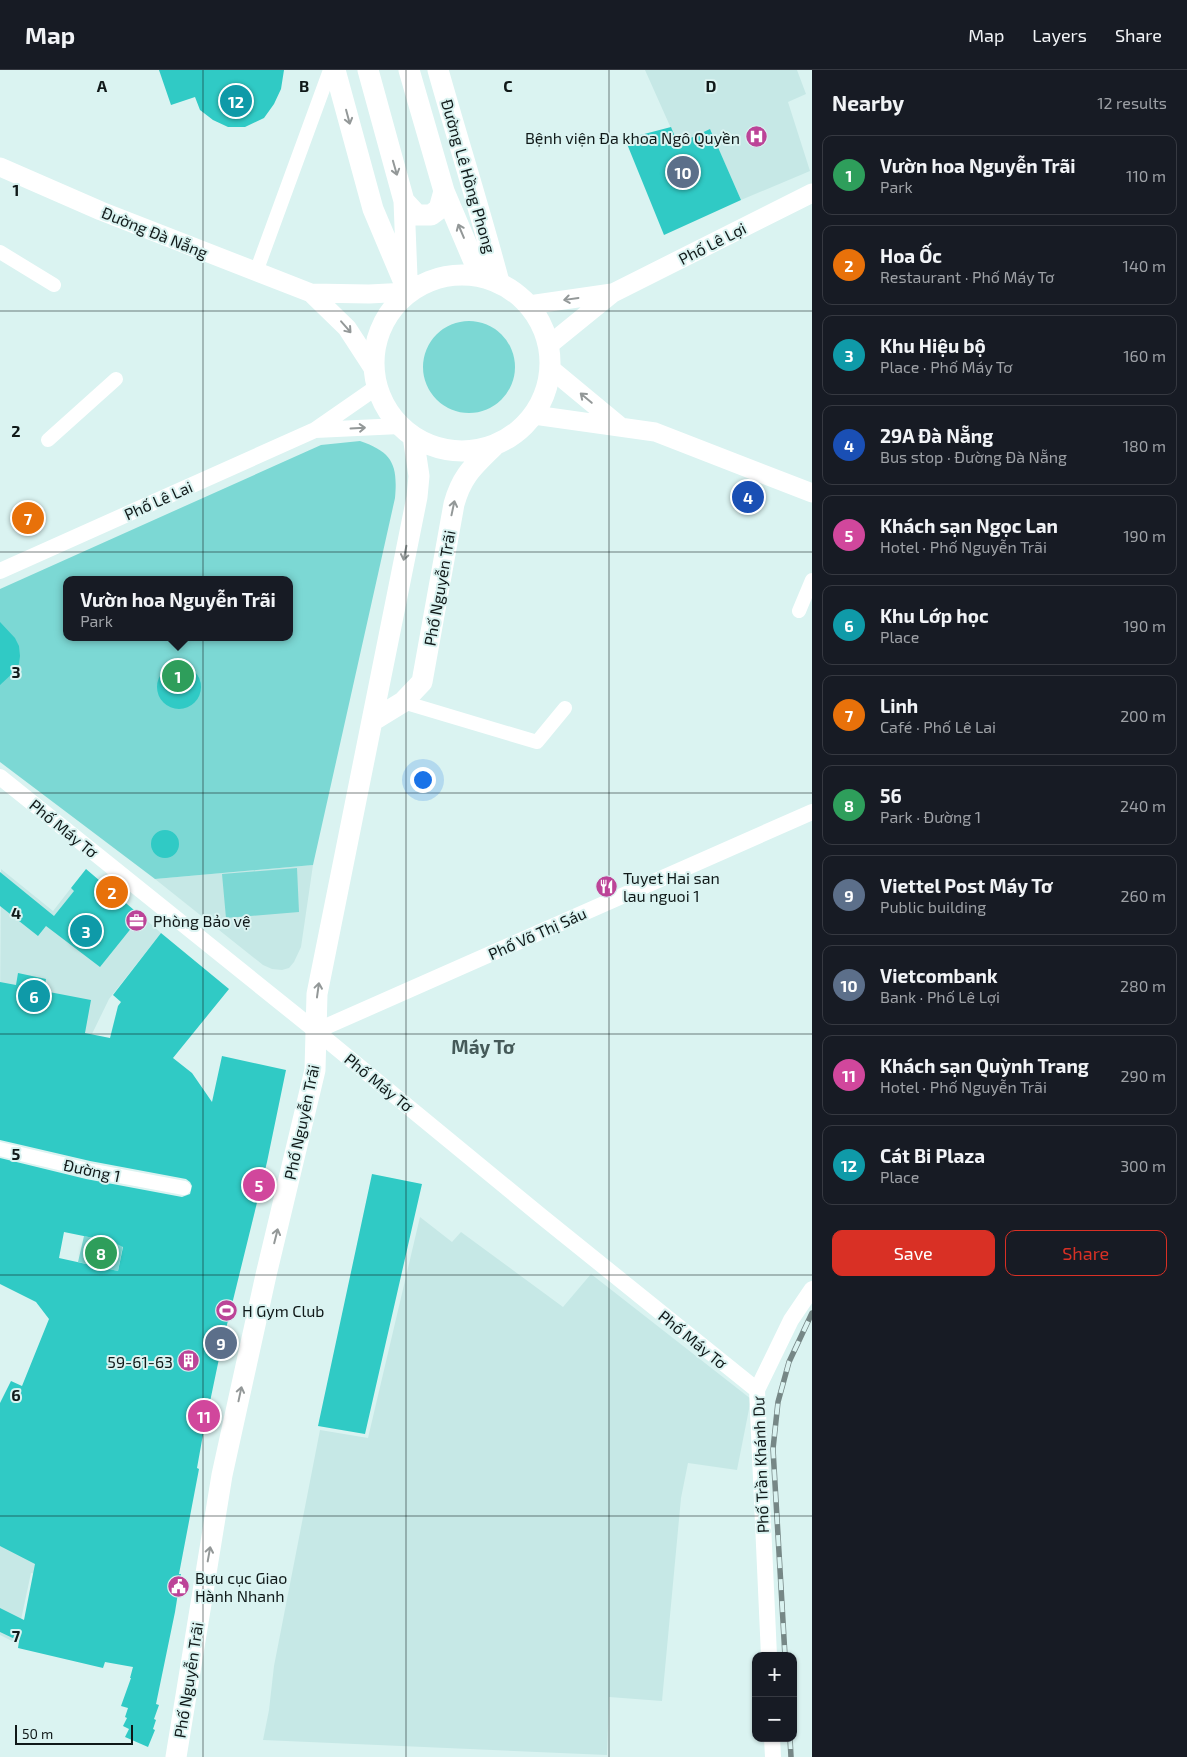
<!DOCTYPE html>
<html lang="en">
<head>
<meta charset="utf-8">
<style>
	:root { --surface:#171b24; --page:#20242c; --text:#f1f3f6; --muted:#9ea1a6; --line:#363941; --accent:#d93025 }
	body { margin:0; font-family:"Exo 2",sans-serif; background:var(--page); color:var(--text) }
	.controls { position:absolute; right:15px; bottom:15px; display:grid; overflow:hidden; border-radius:10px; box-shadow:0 1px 4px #0004 }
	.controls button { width:45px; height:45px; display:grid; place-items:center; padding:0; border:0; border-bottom:1px solid var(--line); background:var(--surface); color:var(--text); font:25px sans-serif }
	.scale { position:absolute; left:15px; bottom:12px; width:118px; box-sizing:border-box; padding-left:5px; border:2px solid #101919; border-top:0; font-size:14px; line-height:18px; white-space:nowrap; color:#101919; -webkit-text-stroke:4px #daf3f1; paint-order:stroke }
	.you { position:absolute; left:422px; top:709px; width:18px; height:18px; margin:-12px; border:4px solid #fff; border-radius:50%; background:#1a73e8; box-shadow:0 0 0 8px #1a73e833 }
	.badge { display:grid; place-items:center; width:32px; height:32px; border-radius:50%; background:var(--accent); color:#fff; font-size:16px; font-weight:700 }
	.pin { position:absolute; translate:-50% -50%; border:2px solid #fff; box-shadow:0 1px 5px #0006 }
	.popup { position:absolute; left:63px; top:506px; width:230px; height:65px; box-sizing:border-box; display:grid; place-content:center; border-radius:10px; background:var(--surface); filter:drop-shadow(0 1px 4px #0005); font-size:16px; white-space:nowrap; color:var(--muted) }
	.popup b { font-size:19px; color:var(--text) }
	.popup::after { content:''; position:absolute; left:50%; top:100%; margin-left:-10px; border:10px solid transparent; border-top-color:var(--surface) }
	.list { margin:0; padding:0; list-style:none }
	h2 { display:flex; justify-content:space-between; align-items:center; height:65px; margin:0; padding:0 20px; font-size:21px }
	h2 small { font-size:16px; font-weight:400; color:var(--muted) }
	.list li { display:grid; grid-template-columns:32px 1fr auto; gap:15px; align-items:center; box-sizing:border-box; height:80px; margin:0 10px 10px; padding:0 10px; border:1px solid var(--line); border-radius:10px }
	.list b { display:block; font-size:19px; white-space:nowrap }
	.list p { margin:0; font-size:16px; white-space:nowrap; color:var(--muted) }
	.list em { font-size:16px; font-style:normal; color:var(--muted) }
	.actions { display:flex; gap:10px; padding:15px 20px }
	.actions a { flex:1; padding:11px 0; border:1px solid var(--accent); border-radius:10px; text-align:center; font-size:18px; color:var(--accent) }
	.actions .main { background:var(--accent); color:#fff }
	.map { position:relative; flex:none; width:812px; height:1687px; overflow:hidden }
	header { display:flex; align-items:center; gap:30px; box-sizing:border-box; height:70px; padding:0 25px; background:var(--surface); border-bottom:1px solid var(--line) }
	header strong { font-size:24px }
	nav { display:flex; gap:28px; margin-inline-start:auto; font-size:18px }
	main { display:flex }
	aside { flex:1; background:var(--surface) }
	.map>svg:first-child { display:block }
	.built { fill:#c6e8e6 }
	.green { fill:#7cd8d4; fill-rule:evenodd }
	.building { fill:#30cac5; fill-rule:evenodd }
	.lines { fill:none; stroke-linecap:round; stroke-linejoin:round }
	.minor { stroke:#fff; stroke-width:14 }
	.tertiary { stroke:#fff; stroke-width:16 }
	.secondary { stroke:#fff; stroke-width:19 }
	.primary { stroke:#fff; stroke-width:21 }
	.rail-casing { stroke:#768786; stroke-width:5.5 }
	.rail { stroke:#daf3f1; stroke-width:4; stroke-dasharray:11; stroke-linecap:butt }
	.oneway { stroke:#939898 }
	.grid { fill:none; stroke:#101919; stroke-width:1; stroke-opacity:0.55 }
	.labels { text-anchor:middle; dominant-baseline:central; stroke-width:4; stroke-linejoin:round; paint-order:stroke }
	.poi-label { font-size:16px; fill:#101919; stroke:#daf3f1; text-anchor:start }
	.street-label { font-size:16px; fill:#101919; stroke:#daf3f1 }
	.quarter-label { font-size:19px; font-weight:bold; fill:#455a59; stroke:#daf3f1 }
	.grid-label { font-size:16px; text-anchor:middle; font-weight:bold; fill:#101919; stroke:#daf3f1; stroke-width:4; stroke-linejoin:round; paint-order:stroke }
</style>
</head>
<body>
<header>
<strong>Map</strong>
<nav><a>Map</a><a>Layers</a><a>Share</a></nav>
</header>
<main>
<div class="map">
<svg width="812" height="1687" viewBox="0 0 812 1687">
	<rect width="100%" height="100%" fill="#daf3f1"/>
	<path class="built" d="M645,0H797L806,24L788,32L810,101L741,130L710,60L678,74Z
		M313,795L301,877L294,892L289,898L282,900L272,899L263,895L155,809Z
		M1,799L53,841L71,818L121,860L136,841L161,863L109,929L92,964L0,947Z
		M420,1147L452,1172L461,1162L563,1237L591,1204L751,1329L737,1400L688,1393L681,1428L662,1631L609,1627L607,1685L263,1670L269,1640L274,1596L320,1360L368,1368Z
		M0,1455L177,1525L176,1536L67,1513L61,1510L31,1503L16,1573L0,1565Z"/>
	<path class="green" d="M423 297a46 46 0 1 1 92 0a46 46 0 1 1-92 0Z
		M360,371C392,382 398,394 395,428L313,795L155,809L0,692V519L321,375ZM67,510H289V567H67Z
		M297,798L299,842L226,848L222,804Z
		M84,1166L123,1175L118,1201L78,1192Z"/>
	<path class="building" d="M159,0H284L281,19L274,34L264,48L245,57H228L213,50L200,40L195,27L171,35Z
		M671,57L678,74L710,59L741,130L664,165L625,69Z
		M0,552L15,568L19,576L20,586L19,594L14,602L0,615Z
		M157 617a22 22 0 1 1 44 0a22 22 0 1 1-44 0Z
		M151 774a14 14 0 1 1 28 0a14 14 0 1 1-28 0Z
		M86,799L141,846L100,897L46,856L38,866L0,836V802L54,846L74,821L71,818Z
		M161,863L229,919L173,988L192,1003L212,1032L222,986L286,1000L267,1092L221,1279L202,1370L197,1398L199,1399L179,1504H181L175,1542L156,1634L159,1635L154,1649L156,1650L153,1659L155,1660L148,1677L125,1667L129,1659L123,1656L127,1648L125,1647L128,1638L121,1636L131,1608H130L133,1597L105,1592L103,1598L18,1578L19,1571L0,1562V1538L24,1550L35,1494L0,1476V1333L11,1311L22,1316L49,1249L36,1232L0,1214V1088L86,1109L182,1127L190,1124L192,1116L190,1112L186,1109L90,1091L0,1070V912L16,915L18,903L46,909L44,921L91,930L85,963L110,968L118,936L121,932L113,925ZM64,1162L113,1172L123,1177L118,1201L59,1188Z
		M372,1104L422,1114L365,1364L318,1356Z"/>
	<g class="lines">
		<path class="minor" d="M0,182L54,215
			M256,202L330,0
			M48,370L116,309
			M799,541L812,510
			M403,632L537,672L565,638
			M0,1079L88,1100L184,1118"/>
		<path class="tertiary" d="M315,360L400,356
			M0,501L315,360L377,317
			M0,707L316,961L541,1146L757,1320
			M316,961L812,742
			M769,1586L757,1320L791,1250L812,1219
			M772,1668L773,1687"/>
		<path class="secondary" d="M0,97L101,141L311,223L369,224L408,222
			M311,223L347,258L373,298
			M529,235L612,223
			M549,275L613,223L812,123
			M551,299L621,357
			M534,345L655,362L812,423"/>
		<path class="primary" d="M335,0L373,139L408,222
			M368,0L404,131L407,207
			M409,0L444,121L480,206
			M438,0C458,71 480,141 499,212
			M404,131L417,145H431L439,139L444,121
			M374 293a88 88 0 1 1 176 0a88 88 0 1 1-176 0Z
			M372,651L403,632L422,612L454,434C462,405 474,396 494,376
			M176,1687L222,1405L266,1205L315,1000L317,924L417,427L419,406L413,366"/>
		<defs>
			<path id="rail" d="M785,1586L773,1379L778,1332L789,1292L812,1243
				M790,1668L791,1687"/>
		</defs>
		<use href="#rail" class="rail-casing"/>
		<use href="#rail" class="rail"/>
	</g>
	<defs><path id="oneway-shaft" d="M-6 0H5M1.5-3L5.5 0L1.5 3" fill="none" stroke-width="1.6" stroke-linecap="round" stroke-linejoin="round" transform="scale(1.25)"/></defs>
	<g class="oneway">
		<use href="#oneway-shaft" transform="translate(348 47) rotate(75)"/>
		<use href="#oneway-shaft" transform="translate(395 98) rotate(74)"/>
		<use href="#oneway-shaft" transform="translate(461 161) rotate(-113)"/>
		<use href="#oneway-shaft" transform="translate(571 229) rotate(172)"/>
		<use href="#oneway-shaft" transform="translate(346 257) rotate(49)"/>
		<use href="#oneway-shaft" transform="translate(586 328) rotate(-140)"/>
		<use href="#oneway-shaft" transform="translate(358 358) rotate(-3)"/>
		<use href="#oneway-shaft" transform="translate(453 438) rotate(-78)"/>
		<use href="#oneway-shaft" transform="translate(405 483) rotate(101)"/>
		<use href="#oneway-shaft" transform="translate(318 920) rotate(-82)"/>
		<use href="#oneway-shaft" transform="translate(276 1166) rotate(-76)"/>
		<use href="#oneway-shaft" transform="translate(240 1324) rotate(-78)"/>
		<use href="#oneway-shaft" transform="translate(209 1484) rotate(-80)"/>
	</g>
	<path class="grid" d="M203,0V1687M406,0V1687M609,0V1687M0,241H812M0,482H812M0,723H812M0,964H812M0,1205H812M0,1446H812"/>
	<defs>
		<symbol id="hospital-disc" viewBox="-11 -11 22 22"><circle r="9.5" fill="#bc4498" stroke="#daf3f1"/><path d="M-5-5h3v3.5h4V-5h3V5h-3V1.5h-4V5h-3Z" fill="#fff"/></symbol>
		<symbol id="restaurant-disc" viewBox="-11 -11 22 22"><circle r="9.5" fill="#bc4498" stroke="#daf3f1"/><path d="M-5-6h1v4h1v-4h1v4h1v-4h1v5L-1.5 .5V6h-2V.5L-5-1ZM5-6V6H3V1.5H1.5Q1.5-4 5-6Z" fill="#fff"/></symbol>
		<symbol id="office-disc" viewBox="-11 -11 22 22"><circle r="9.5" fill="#bc4498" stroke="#daf3f1"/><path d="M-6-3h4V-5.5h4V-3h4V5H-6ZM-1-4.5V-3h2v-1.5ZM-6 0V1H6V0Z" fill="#fff"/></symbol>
		<symbol id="stadium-disc" viewBox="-11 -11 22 22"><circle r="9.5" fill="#bc4498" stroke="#daf3f1"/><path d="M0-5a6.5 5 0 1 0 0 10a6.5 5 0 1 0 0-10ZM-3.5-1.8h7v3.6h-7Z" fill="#fff"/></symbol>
		<symbol id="building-disc" viewBox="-11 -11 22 22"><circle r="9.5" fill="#bc4498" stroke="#daf3f1"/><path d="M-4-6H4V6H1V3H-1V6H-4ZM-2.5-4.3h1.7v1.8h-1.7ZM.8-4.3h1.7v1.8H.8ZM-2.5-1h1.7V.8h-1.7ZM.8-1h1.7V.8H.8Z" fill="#fff"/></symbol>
		<symbol id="civic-disc" viewBox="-11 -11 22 22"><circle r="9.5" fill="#bc4498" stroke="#daf3f1"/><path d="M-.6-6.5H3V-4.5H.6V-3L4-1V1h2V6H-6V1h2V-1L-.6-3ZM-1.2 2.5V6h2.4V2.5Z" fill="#fff"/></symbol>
	</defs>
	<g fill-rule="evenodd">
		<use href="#hospital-disc" x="744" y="54" width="25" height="25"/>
		<use href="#restaurant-disc" x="594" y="804" width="25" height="25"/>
		<use href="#office-disc" x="124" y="838" width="25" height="25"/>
		<use href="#stadium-disc" x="214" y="1228" width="25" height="25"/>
		<use href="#building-disc" x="176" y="1278" width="25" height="25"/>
		<use href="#civic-disc" x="166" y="1504" width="25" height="25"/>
	</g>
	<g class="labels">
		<g class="poi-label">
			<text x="740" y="67" text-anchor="end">Bệnh viện Đa khoa Ngô Quyền</text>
			<text x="623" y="807">Tuyet Hai san<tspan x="623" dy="18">lau nguoi 1</tspan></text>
			<text x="153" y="850">Phòng Bảo vệ</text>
			<text x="242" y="1240">H Gym Club</text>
			<text x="173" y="1291" text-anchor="end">59-61-63</text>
			<text x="195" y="1507">Bưu cục Giao<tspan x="195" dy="18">Hành Nhanh</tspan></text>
		</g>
		<g class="street-label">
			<text transform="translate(469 106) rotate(74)">Đường Lê Hồng Phong</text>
			<text transform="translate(155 162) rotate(22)">Đường Đà Nẵng</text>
			<text transform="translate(712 173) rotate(-27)">Phố Lê Lợi</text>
			<text transform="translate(158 430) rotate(-24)">Phố Lê Lai</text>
			<text transform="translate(439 518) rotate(-80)">Phố Nguyễn Trãi</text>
			<text transform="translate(64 758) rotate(39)">Phố Máy Tơ</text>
			<text transform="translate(537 863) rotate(-24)">Phố Võ Thị Sáu</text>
			<text transform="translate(379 1012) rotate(39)">Phố Máy Tơ</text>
			<text transform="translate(301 1052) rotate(-78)">Phố Nguyễn Trãi</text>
			<text transform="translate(92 1100) rotate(12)">Đường 1</text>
			<text transform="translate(693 1269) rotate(39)">Phố Máy Tơ</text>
			<text transform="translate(760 1395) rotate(-92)">Phố Trần Khánh Dư</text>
			<text transform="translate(188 1610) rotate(-81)">Phố Nguyễn Trãi</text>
		</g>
		<g class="quarter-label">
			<text x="483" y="976">Máy Tơ</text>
		</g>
	</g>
	<g class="grid-label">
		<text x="102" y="22">A</text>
		<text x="304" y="22">B</text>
		<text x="508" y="22">C</text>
		<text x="711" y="22">D</text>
		<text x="16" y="126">1</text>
		<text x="16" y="367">2</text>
		<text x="16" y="608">3</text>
		<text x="16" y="849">4</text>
		<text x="16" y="1090">5</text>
		<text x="16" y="1331">6</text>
		<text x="16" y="1572">7</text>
	</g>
</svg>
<div class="controls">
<button>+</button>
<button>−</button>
</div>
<div class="scale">50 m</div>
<div class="you"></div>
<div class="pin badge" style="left:178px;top:606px;background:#2e9e5b">1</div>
<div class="popup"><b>Vườn hoa Nguyễn Trãi</b>Park</div>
<div class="pin badge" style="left:112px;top:822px;background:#e8710a">2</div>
<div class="pin badge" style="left:86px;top:861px;background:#0f9aa8">3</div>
<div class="pin badge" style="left:748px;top:427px;background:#1a4fb4">4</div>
<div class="pin badge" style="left:259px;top:1115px;background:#d1479c">5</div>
<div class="pin badge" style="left:34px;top:926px;background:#0f9aa8">6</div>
<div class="pin badge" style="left:28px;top:448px;background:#e8710a">7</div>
<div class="pin badge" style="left:101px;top:1183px;background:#2e9e5b">8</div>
<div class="pin badge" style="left:221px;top:1273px;background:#5c6f8a">9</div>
<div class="pin badge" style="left:683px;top:102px;background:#5c6f8a">10</div>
<div class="pin badge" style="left:204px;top:1346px;background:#d1479c">11</div>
<div class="pin badge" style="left:236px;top:31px;background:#0f9aa8">12</div>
</div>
<aside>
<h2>Nearby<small>12 results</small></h2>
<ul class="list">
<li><span class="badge" style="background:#2e9e5b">1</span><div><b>Vườn hoa Nguyễn Trãi</b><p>Park</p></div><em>110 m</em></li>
<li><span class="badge" style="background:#e8710a">2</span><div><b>Hoa Ốc</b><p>Restaurant · Phố Máy Tơ</p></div><em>140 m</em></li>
<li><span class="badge" style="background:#0f9aa8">3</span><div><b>Khu Hiệu bộ</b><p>Place · Phố Máy Tơ</p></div><em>160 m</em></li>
<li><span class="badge" style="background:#1a4fb4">4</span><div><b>29A Đà Nẵng</b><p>Bus stop · Đường Đà Nẵng</p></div><em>180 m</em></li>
<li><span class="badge" style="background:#d1479c">5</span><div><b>Khách sạn Ngọc Lan</b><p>Hotel · Phố Nguyễn Trãi</p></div><em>190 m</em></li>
<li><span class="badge" style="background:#0f9aa8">6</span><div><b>Khu Lớp học</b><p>Place</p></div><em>190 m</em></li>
<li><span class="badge" style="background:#e8710a">7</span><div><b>Linh</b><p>Café · Phố Lê Lai</p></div><em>200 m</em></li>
<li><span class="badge" style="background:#2e9e5b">8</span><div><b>56</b><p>Park · Đường 1</p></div><em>240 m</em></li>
<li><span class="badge" style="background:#5c6f8a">9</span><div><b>Viettel Post Máy Tơ</b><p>Public building</p></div><em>260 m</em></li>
<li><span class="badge" style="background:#5c6f8a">10</span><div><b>Vietcombank</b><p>Bank · Phố Lê Lợi</p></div><em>280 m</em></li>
<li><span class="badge" style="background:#d1479c">11</span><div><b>Khách sạn Quỳnh Trang</b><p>Hotel · Phố Nguyễn Trãi</p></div><em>290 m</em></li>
<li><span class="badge" style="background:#0f9aa8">12</span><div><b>Cát Bi Plaza</b><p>Place</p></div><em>300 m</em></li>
</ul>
<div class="actions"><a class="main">Save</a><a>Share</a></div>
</aside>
</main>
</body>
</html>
